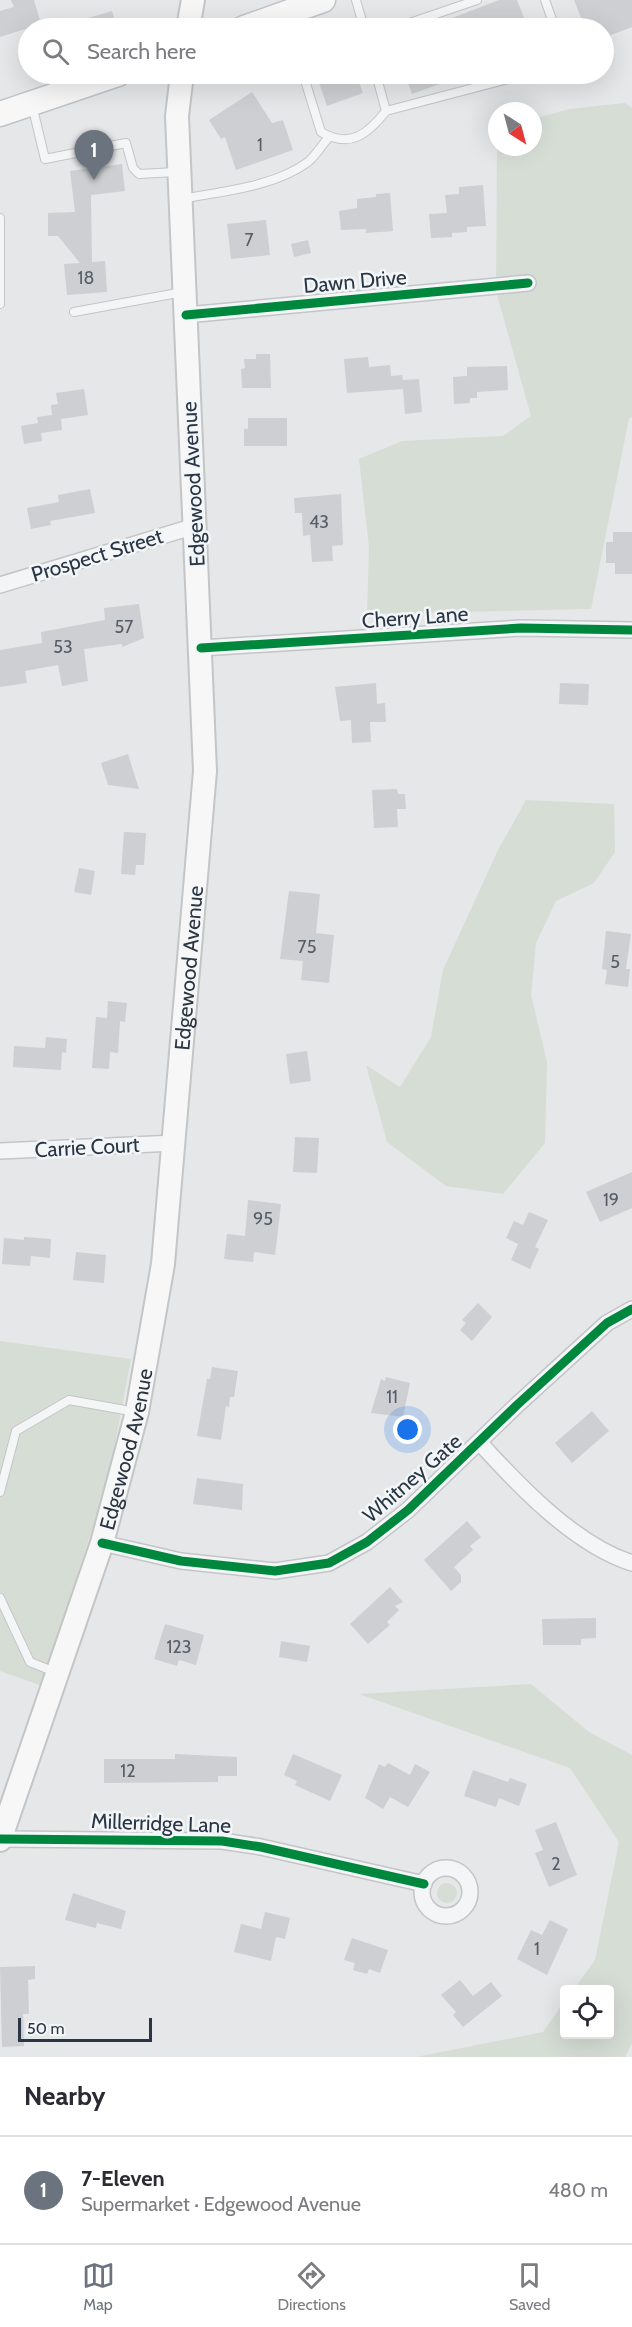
<!DOCTYPE html>
<html lang="en">
<head>
<meta charset="utf-8">
<style>
	:root { --surface:#fff; --page:#f2f2f3; --text:#2b2b33; --muted:#7c7c81; --line:#e1e1e2; --accent:#6b747e }
	body { margin:0; font-family:Cabin,sans-serif; background:var(--page); color:var(--text) }
	.controls { position:absolute; right:18px; bottom:18px; display:grid; overflow:hidden; border-radius:6px; box-shadow:0 6px 24px #0002 }
	.controls button { width:54px; height:54px; display:grid; place-items:center; padding:0; border:0; border-bottom:2px solid var(--line); background:var(--surface); color:var(--text); font:30px sans-serif }
	.compass { position:absolute; left:488px; top:102px; width:54px; height:54px; border-radius:50%; background:var(--surface); box-shadow:0 6px 24px #0002; rotate:144deg }
	.scale { position:absolute; left:18px; bottom:15px; width:134px; box-sizing:border-box; padding-left:6px; border:3px solid #2a3644; border-top:0; font-size:16px; line-height:21px; white-space:nowrap; color:#2a3644; -webkit-text-stroke:4px #f3f6f8; paint-order:stroke }
	.you { position:absolute; left:408px; top:1430px; width:21px; height:21px; margin:-15px; border:4px solid #fff; border-radius:50%; background:#1a73e8; box-shadow:0 0 0 9px #1a73e833 }
	.badge { display:grid; place-items:center; width:39px; height:39px; border-radius:50%; background:var(--accent); color:#fff; font-size:20px; font-weight:700 }
	.pin { position:absolute; translate:-50% -50px; filter:drop-shadow(0 2px 3px #0008) }
	.pin::after { content:''; position:absolute; top:32px; width:21px; height:18px; background:inherit; clip-path:polygon(0 0,100% 0,50% 100%) }
	.list { margin:0; padding:0; list-style:none }
	h2 { display:flex; justify-content:space-between; align-items:center; height:78px; margin:0; padding:0 24px; font-size:26px }
	h2 small { font-size:20px; font-weight:400; color:var(--muted) }
	.list li { display:grid; grid-template-columns:39px 1fr auto; gap:18px; align-items:center; box-sizing:border-box; height:108px; padding:0 24px; border-top:2px solid var(--line) }
	.list b { display:block; font-size:22px; white-space:nowrap }
	.list p { margin:0; font-size:20px; white-space:nowrap; color:var(--muted) }
	.list em { font-size:20px; font-style:normal; color:var(--muted) }
	.icon { flex:none; width:33px; height:33px; fill:none; stroke:currentColor; stroke-width:2; stroke-linecap:round; stroke-linejoin:round }
	.map { position:relative; flex:none; width:632px; height:2057px; overflow:hidden }
	.search { position:absolute; background:var(--surface); box-shadow:0 6px 24px #0002; left:18px; right:18px; top:18px; height:66px; display:flex; align-items:center; gap:15px; box-sizing:border-box; padding:0 21px; border-radius:33px; color:var(--muted); font-size:22px }
	.sheet { height:186px; background:var(--surface) }
	nav { display:flex; justify-content:space-around; align-items:center; box-sizing:border-box; height:84px; border-top:2px solid var(--line); background:var(--surface); font-size:16px; color:var(--muted) }
	nav a { display:grid; justify-items:center; gap:3px }
	nav .on { color:var(--accent) }
	.map>svg:first-child { display:block }
	.green { fill:#d6ddd5 }
	.building { fill:#cdcfd2 }
	.lines { fill:none; stroke-linecap:round; stroke-linejoin:round }
	.lane-casing { stroke:#c3c5c7; stroke-width:10 }
	.street-casing { stroke:#c3c5c7; stroke-width:18 }
	.secondary-casing { stroke:#c3c5c7; stroke-width:26 }
	.primary-casing { stroke:#c1c4c7; stroke-width:27 }
	.lane { stroke:#f4f5f6; stroke-width:8 }
	.street { stroke:#f4f5f6; stroke-width:15 }
	.secondary { stroke:#f7f7f8; stroke-width:22 }
	.primary { stroke:#f7f7f8; stroke-width:24 }
	.cycleway-casing { stroke:#f3f6f8; stroke-width:13 }
	.cycleway { stroke:#00873e; stroke-width:9 }
	.labels { text-anchor:middle; dominant-baseline:central; stroke-width:5; stroke-linejoin:round; paint-order:stroke }
	.number-label { font-size:18px; fill:#545d68 }
	.street-label { font-size:21px; fill:#2a3644; stroke:#f3f6f8 }
</style>
</head>
<body>
<div class="map">
<svg width="632" height="2057" viewBox="0 0 632 2057">
	<rect width="100%" height="100%" fill="#e5e7e9"/>
	<path class="green" d="M625,103L632,108V417L629,418L591,609L367,614L369,547L359,459L402,441L503,436L531,416L496,291L497,147H533V119L569,109Z
		M526,800L614,804L615,852L594,883L556,901L536,943L531,995L547,1062L545,1143L503,1194L446,1186L387,1142L366,1065L400,1087L431,1037L443,970L498,850Z
		M0,1341L131,1359L109,1476L42,1686L0,1671Z
		M531,1684L589,1732L632,1755V2043L625,2057H416L543,2032L564,2002V2034H610V1990L574,1989L595,1960L619,1842L570,1768L359,1694Z
		M437 1893a10 10 0 1 1 20 0a10 10 0 1 1-20 0Z"/>
	<path class="building" d="M11,0H34L41,24L0,37V11L14,7Z
		M499,0H517L528,28H426Z
		M574,0H632V27L603,38V28H585Z
		M112,11L117,28H65V25Z
		M316,74H356L363,93L327,106Z
		M405,74H465V75L412,94Z
		M252,92L272,123L283,120L293,150L236,170L225,137L221,139L209,120Z
		M122,164L125,191L91,195L92,262L105,261L107,292L67,295L64,264L80,263L58,236H48V213L75,212L70,171Z
		M483,185L486,226L467,227V232L452,233V237L431,238L429,214L447,213L445,195L459,194V187Z
		M390,193L393,231L366,233V229L341,230L339,211L357,208V199L376,197V194Z
		M266,220L270,255L231,259L227,224Z
		M308,240L311,253L294,257L291,244Z
		M256,354H270L271,388H242L241,369L245,368L244,359H256Z
		M368,357L369,367L390,365L391,376L402,375L403,380L419,379L422,412L405,414L403,389L347,393L344,359Z
		M507,366L508,390L477,392V398H470V403L454,404L453,377L467,376V367Z
		M84,389L88,415L61,419L62,430L41,433L42,441L24,444L21,426L38,423L37,417L52,415L51,405L58,404L56,393Z
		M248,418H287V446H244V429H248Z
		M90,489L95,513L50,521L51,525L31,529L27,508L59,502L58,495Z
		M341,494L343,545L332,546L333,561L312,562L310,535L303,536L302,513H295L294,498Z
		M613,532H632V574H615V563H606V542H613Z
		M139,604L144,638L122,647V644L84,649L88,681L62,686L58,665L25,671L27,683L0,687V650L42,643L41,632L105,620L104,608Z
		M376,683L377,704L385,703L386,722H370L371,742L352,743L351,720L340,721L335,687Z
		M560,683L589,684L588,705L559,704Z
		M128,754L139,789L108,785L101,763Z
		M397,789L398,794H405L406,809H397L398,827L374,828L372,790Z
		M124,832L146,833L144,865H136L135,875L121,874Z
		M79,868L95,871L91,895L74,892Z
		M289,891L320,894L316,933L334,935L329,983L301,980L303,961L280,959Z
		M606,931L631,934L626,969H630L628,987L605,984L607,970L602,969Z
		M108,1001L127,1003L125,1022L120,1021L118,1053L110,1052L109,1069L92,1068L96,1017L107,1018Z
		M46,1037L67,1039L66,1053L62,1052L61,1070L13,1067L14,1046L45,1048Z
		M307,1051L311,1081L290,1084L286,1054Z
		M295,1137L319,1138L317,1173L293,1172Z
		M632,1172V1208L600,1222L586,1192Z
		M248,1200L281,1204L275,1255L254,1252L253,1262L224,1259L227,1234L245,1236Z
		M529,1212L548,1220L535,1247L539,1249L530,1269L511,1260L518,1244L506,1238L514,1221L523,1225Z
		M24,1237L51,1239L50,1258L31,1256L30,1266L2,1264L4,1238L24,1240Z
		M76,1252L106,1255L104,1283L73,1280Z
		M478,1303L492,1317L472,1341L460,1330L466,1323L462,1320Z
		M212,1367L238,1371L234,1397H230L229,1407L226,1406L221,1440L197,1436L207,1379H210Z
		M386,1377L410,1383L403,1417L371,1413L381,1379L385,1381Z
		M592,1411L609,1431L572,1463L555,1443Z
		M197,1478L243,1484L242,1510L193,1504Z
		M467,1521L481,1537L470,1546L473,1550L454,1567L461,1575V1582L451,1591L424,1560Z
		M390,1587L403,1602L395,1606L399,1610L387,1622L390,1625L368,1644L350,1624Z
		M596,1618V1638L581,1639V1645H543L542,1619Z
		M165,1624L204,1635L196,1665L179,1660L177,1666L154,1659Z
		M281,1641L310,1646L307,1662L279,1657Z
		M175,1754L237,1757V1776H218V1782L104,1783V1759H175Z
		M293,1754L342,1775L330,1801L295,1785L297,1781L284,1775Z
		M388,1763L410,1775L415,1764L430,1772L408,1807L390,1797L383,1809L365,1798L379,1764L385,1767Z
		M473,1770L508,1782L510,1778L527,1784L519,1806L499,1798L496,1807L464,1796Z
		M556,1822L577,1875L549,1887L535,1853L543,1850L535,1830Z
		M73,1893L126,1911L121,1929L97,1923L96,1928L65,1920Z
		M265,1912L290,1918L285,1939L276,1937L271,1961L234,1952L241,1924L261,1929Z
		M550,1920L568,1929L547,1975L517,1959L531,1930L542,1935Z
		M352,1938L388,1950L380,1973L369,1969L367,1974L353,1970L355,1963L344,1960Z
		M35,1966V1979L28,1980L29,2014H23L24,2046L2,2047L0,1967Z
		M460,1980L473,1996L491,1982L502,1996L463,2027L453,2015L456,2012L441,1995Z"/>
	<g class="lines">
		<defs>
			<path id="lane" d="M356,0L364,28
				M545,0L555,28
				M285,15L289,28
				M395,28L477,0
				M303,74L321,132C350,149 368,134 386,111L376,74
				M32,105L45,159L126,143L133,168L139,174L176,172
				M386,111L527,74
				M182,199C223,191 274,187 308,162C316,155 322,145 329,137
				M0,218V304
				M74,312L183,292
				M0,1492L16,1431L69,1400L136,1412
				M0,1598L30,1662L55,1672"/>
			<path id="street" d="M186,315L528,283
				M0,585L195,526
				M201,648L521,628L632,630
				M0,1151L175,1143
				M480,1443C519,1486 575,1545 632,1563
				M102,1543L181,1561L275,1571L329,1563L367,1542L408,1510L517,1405L607,1323L632,1309
				M1,1839L222,1841L261,1847L424,1884
				M422 1892a24 24 0 1 1 48 0a24 24 0 1 1-48 0Z"/>
			<g id="secondary">
				<path d="M188,28L193,0"/>
				<path id="s1" d="M0,1840L102,1543L137,1412L163,1264L205,771L177,116L182,74"/>
			</g>
			<path id="primary" d="M244,28L323,0
				M0,114L118,74"/>
		</defs>
		<use href="#lane" class="lane-casing"/>
		<use href="#street" class="street-casing"/>
		<use href="#secondary" class="secondary-casing"/>
		<use href="#primary" class="primary-casing"/>
		<use href="#lane" class="lane"/>
		<use href="#street" class="street"/>
		<use href="#secondary" class="secondary"/>
		<use href="#primary" class="primary"/>
		<defs>
			<path id="cycleway" d="M186,315L528,283
				M201,648L521,628L632,630
				M102,1543L181,1561L275,1571L329,1563L367,1542L408,1510L517,1405L607,1323L632,1309
				M1,1839L222,1841L261,1847L424,1884"/>
		</defs>
		<use href="#cycleway" class="cycleway-casing"/>
		<use href="#cycleway" class="cycleway"/>
	</g>
	<g class="labels">
		<g class="number-label">
			<text x="260" y="145">1</text>
			<text x="249" y="240">7</text>
			<text x="86" y="278">18</text>
			<text x="319" y="522">43</text>
			<text x="124" y="627">57</text>
			<text x="63" y="647">53</text>
			<text x="307" y="947">75</text>
			<text x="615" y="962">5</text>
			<text x="611" y="1200">19</text>
			<text x="263" y="1219">95</text>
			<text x="392" y="1397">11</text>
			<text x="179" y="1647">123</text>
			<text x="128" y="1771">12</text>
			<text x="556" y="1864">2</text>
			<text x="537" y="1949">1</text>
		</g>
		<g class="street-label">
			<text transform="translate(355 281) rotate(-5)">Dawn Drive</text>
			<text transform="translate(193 484) rotate(-93)">Edgewood Avenue</text>
			<text transform="translate(97 555) rotate(-17)">Prospect Street</text>
			<text transform="translate(415 617) rotate(-4)">Cherry Lane</text>
			<text stroke="none"><textPath href="#s1" startOffset="897">Edgewood Avenue</textPath></text>
			<text transform="translate(87 1147) rotate(-3)">Carrie Court</text>
			<text stroke="none"><textPath href="#s1" startOffset="411">Edgewood Avenue</textPath></text>
			<text transform="translate(412 1478) rotate(-41)">Whitney Gate</text>
			<text transform="translate(161 1823) rotate(2)">Millerridge Lane</text>
		</g>
	</g>
</svg>
<div class="controls">
<button><svg class="icon" aria-label="locate" viewBox="0 0 24 24"><circle cx="12" cy="12" r="6"/><path d="M12 2v4M12 18v4M2 12h4M18 12h4"/></svg></button>
</div>
<svg class="compass" viewBox="-18 -18 36 36"><path d="M0-13l5 13h-10z" fill="#e53935"/><path d="M0 13l5-13h-10z" fill="#7c7c81"/></svg>
<div class="scale">50 m</div>
<div class="you"></div>
<div class="pin badge" style="left:94px;top:180px">1</div>
<div class="search"><svg class="icon" aria-label="search" viewBox="0 0 24 24"><circle cx="10" cy="10" r="6"/><path d="M15 15l6 6"/></svg>Search here</div>
</div>
<section class="sheet">
<h2>Nearby<small></small></h2>
<ul class="list">
<li><span class="badge">1</span><div><b>7-Eleven</b><p>Supermarket · Edgewood Avenue</p></div><em>480 m</em></li>
</ul>
</section>
<nav>
<a class="on"><svg class="icon" aria-label="map" viewBox="0 0 24 24"><path d="M3 6l6-2 6 2 6-2v14l-6 2-6-2-6 2zM9 4v14M15 6v14"/></svg>Map</a>
<a><svg class="icon" aria-label="directions" viewBox="0 0 24 24"><path d="M12 3l9 9-9 9-9-9zM9 14v-3h6M13 9l2 2-2 2"/></svg>Directions</a>
<a><svg class="icon" aria-label="saved" viewBox="0 0 24 24"><path d="M7 4h10v16l-5-4-5 4z"/></svg>Saved</a>
</nav>
</body>
</html>
